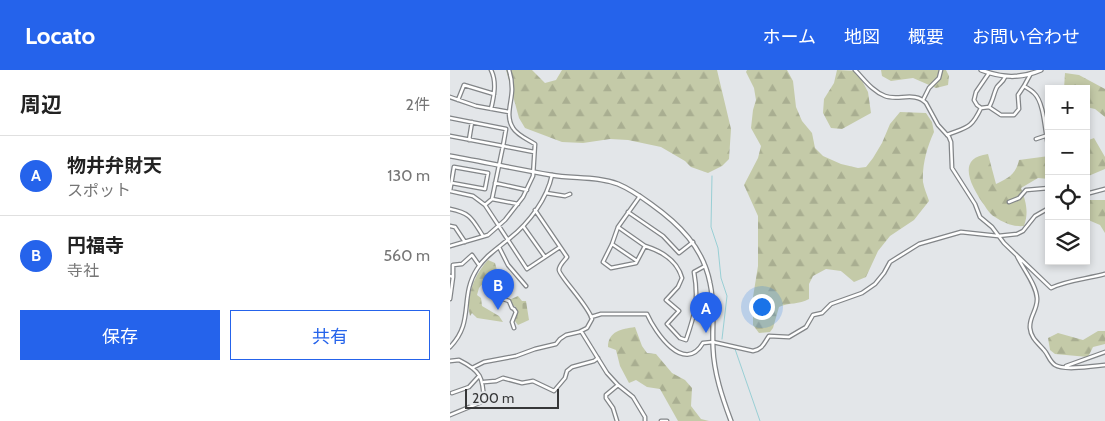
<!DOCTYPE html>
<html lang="ja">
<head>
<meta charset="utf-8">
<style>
	:root { --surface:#fff; --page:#f6f6f6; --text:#222; --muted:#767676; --line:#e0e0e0; --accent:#2563eb }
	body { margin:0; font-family:Cabin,"Noto Sans JP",sans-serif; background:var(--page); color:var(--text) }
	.controls { position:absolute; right:15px; top:15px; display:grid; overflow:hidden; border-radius:0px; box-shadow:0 2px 8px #0003 }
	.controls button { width:45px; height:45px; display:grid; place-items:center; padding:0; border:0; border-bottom:1px solid var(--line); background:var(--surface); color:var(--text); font:25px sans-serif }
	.scale { position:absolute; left:15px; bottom:12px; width:94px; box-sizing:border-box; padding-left:5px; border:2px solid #363738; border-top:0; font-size:14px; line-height:18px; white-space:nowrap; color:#363738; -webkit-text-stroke:4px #e3e6e9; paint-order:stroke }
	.you { position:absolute; left:311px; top:236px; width:18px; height:18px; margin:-12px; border:4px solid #fff; border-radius:50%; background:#1a73e8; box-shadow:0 0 0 8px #1a73e833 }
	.badge { display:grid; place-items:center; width:32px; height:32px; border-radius:50%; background:var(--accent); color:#fff; font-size:16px; font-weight:700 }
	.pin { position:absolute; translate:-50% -41px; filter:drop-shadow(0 1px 2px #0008) }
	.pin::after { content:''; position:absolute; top:26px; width:18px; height:15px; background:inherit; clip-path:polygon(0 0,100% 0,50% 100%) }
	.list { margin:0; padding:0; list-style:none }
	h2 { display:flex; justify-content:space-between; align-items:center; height:65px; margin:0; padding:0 20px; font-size:21px }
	h2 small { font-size:16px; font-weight:400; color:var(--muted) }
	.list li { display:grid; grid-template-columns:32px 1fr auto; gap:15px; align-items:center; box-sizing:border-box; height:80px; padding:0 20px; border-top:1px solid var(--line) }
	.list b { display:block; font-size:19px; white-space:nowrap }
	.list p { margin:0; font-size:16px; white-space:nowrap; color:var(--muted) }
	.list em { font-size:16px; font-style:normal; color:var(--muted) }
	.actions { display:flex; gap:10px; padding:15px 20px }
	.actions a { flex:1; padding:11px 0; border:1px solid var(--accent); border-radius:0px; text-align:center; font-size:18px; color:var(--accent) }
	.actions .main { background:var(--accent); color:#fff }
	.icon { flex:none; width:28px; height:28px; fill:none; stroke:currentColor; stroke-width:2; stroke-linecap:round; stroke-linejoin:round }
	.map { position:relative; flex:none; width:655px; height:351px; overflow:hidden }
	header { display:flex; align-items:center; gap:30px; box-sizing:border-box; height:70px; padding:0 25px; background:var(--accent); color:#fff }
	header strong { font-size:24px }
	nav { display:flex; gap:28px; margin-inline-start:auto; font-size:18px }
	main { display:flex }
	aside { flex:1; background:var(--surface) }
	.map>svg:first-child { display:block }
	.forest { fill:url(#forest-firs) }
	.cemetery { fill:url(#cemetery-stones) }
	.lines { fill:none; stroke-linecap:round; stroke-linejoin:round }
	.stream { stroke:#99cfd5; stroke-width:1 }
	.minor-casing { stroke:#828588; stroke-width:5 }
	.tertiary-casing { stroke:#828588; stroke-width:5.5 }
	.secondary-casing { stroke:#828588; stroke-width:5.5 }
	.minor { stroke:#fff; stroke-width:2.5 }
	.tertiary { stroke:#fff; stroke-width:3 }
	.secondary { stroke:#fff; stroke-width:3 }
</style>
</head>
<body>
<header>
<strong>Locato</strong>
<nav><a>ホーム</a><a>地図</a><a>概要</a><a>お問い合わせ</a></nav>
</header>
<main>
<aside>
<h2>周辺<small>2件</small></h2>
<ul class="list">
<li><span class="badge">A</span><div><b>物井弁財天</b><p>スポット</p></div><em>130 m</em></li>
<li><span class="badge">B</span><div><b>円福寺</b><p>寺社</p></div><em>560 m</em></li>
</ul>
<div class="actions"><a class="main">保存</a><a>共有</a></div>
</aside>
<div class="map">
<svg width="655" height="351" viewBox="0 0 655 351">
	<defs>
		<pattern id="forest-firs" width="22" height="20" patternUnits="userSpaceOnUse" patternTransform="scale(1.25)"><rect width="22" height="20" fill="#c4caa8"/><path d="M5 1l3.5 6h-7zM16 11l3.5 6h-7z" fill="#a9ae91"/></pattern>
		<pattern id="cemetery-stones" width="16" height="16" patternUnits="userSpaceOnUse" patternTransform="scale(1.25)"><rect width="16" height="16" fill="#c4caa8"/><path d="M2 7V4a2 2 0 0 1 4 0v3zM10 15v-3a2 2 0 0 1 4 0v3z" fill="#a9ae91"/></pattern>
	</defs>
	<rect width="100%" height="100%" fill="#e3e6e9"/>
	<path class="forest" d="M56,0H82L95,13L106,10L112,0H267L281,59L279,89L272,96L258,103L241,97L235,91L211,77L178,70L160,69L133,73L112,72L75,58L69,48Z
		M297,0H337L343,11L346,37L352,51L362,63L365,78L373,86L391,94L408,98L416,97L423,88L432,73L440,54L450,42L476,43L482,52L484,62C477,77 472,95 473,112C474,118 477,125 479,131L464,150L440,166L428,181L416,207L404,212L391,201L376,199L363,206L359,214V229C349,235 339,232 329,237L323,258L320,262L309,263L303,255V227L308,196V146L294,115L308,88L311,76L301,58L303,40L306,30L304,18L296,2Z
		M387,0L407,1L418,22L421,43L392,59L381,58L373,43L374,29L384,13Z
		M431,0H496L499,6L498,15L486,18L463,8L441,11L432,6Z
		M615,3L629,5L655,19V47L645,39L636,37V19H614Z
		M644,68L655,87V99L636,107V71Z
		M538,84L546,114C559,108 566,104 569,90L599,86V109L588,108L571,118C576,132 579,142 574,156C563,157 554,153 545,147C539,144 536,137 532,132C521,115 506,88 538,84Z
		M640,130H655V163L650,155L636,149V131Z
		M38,190L45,193L51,215L57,226L54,228L47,222L44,212H34L29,218L27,225L31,228L32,236L49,246L53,252L27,248L22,243L20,246C15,227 25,204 38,190Z
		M185,257L192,276L197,283L206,284L222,303L235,310L242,318L241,336L251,349L259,351H228L210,319L197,317L186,310L179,313L170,296L166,280L158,277C158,261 172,259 185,257Z
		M648,261H655V274L643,277L638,287L605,284L600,280L598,268L608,263L633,270Z"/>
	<path class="cemetery" d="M68,226L72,231H76L79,250L68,255L64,250L68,242L65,236L62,237L59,230Z"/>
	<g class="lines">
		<path class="stream" d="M262,106L261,157L268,178L271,208L277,226L272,269
			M285,279L310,351"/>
		<defs>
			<path id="minor" d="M41,0C47,12 44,26 41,39
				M405,0C414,9 422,21 435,26C448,31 465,21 476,33L488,55L499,67L501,72L502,98L525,134L530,147L542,157L554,173L601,218C618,210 637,209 655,204
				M580,5L574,16C577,18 581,20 584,23C595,33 595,65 599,80
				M0,27L26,36L59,42
				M8,30L14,15L44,24
				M473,30L479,18L489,8L491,0
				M539,37C543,31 544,22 547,17C550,13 553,12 555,7
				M531,38L539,37L551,45H564L569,39L568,25L574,16
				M531,38L527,35L524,30L526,22L539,3
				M0,48L56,59L53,76L0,66
				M497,65C517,57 521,59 531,38
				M586,69L595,66
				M19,70L22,52
				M45,113L77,120
				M0,121L23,126L35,135L77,199L110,177
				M0,121L4,97L38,103L35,119L2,113
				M96,123L115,126L120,124
				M636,124L655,119
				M190,126L168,157L162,174L153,192L161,198L186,193L195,176C211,181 227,190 232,208L228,217L216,230L229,241L217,254L230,268L236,270C245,244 249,230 244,202L255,196
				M42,129L53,76L84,82
				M559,132L569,128L576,120L599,118
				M35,135L42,129L68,134
				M0,139C21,143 22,149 33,166
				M178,142L213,166L229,183L243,172
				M0,156L5,157L15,172
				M73,156L95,187
				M168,157L195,176
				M162,174L187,191
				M0,176L38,165L55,150L73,127L83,106L85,74C77,69 67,65 63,58C55,46 62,32 62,19C62,13 61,6 59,0
				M49,177L58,195L76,216
				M567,186C573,199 586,214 587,228C588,240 579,246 580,258C581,268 587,272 594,280C598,284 599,291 605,295C614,301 644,296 655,295
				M0,206L3,207L0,229
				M3,207V195L12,194L22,185L29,195
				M46,224L53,229L59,231L62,238L64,239L66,242L62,252L64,258
				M141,247L151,244H197C205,262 234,305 253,273L263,272L303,281C313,279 314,273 319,266L339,267L356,257L363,245L372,243L381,234L412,223L425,214L434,203L440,192L469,174L511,162L548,166L567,164L573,161L585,146L599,138
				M131,261L157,303L168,315L183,327L195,347V351
				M0,277C25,252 9,227 27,199C35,186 48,178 60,168C79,153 97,129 102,105
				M0,291L9,290C31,301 33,307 34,331L0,345
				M616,296L655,282
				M22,298L34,292L66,286L85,279L106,274L110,269L116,265L129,262L137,258L142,249C138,235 109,206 109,200C109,195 115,190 117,187L85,140
				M34,312L46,311L53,308L72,313L83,311L104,321L115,308L117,301L122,297L144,291L148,288
				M2,323L19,317L29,306
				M167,351L163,338L156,328V325L168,315
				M211,351H217"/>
			<path id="tertiary" d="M0,86C34,92 67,99 101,105C123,109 147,106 168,114C180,119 190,126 201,134C229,154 253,177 260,213C265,235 262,256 263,278C264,303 272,327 281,351"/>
			<path id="secondary" d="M531,0C552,8 570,9 591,0"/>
		</defs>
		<use href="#minor" class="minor-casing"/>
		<use href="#tertiary" class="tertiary-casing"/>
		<use href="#secondary" class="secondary-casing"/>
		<use href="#minor" class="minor"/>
		<use href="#tertiary" class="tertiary"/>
		<use href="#secondary" class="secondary"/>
	</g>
</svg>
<div class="controls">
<button>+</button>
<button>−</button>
<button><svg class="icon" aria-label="locate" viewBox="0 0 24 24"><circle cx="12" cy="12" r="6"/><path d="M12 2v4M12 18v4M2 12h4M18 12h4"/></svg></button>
<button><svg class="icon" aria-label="layers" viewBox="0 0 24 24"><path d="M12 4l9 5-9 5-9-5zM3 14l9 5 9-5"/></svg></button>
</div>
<div class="scale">200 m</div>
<div class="you"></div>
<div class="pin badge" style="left:256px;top:263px">A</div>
<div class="pin badge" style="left:48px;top:240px">B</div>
</div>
</main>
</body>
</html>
